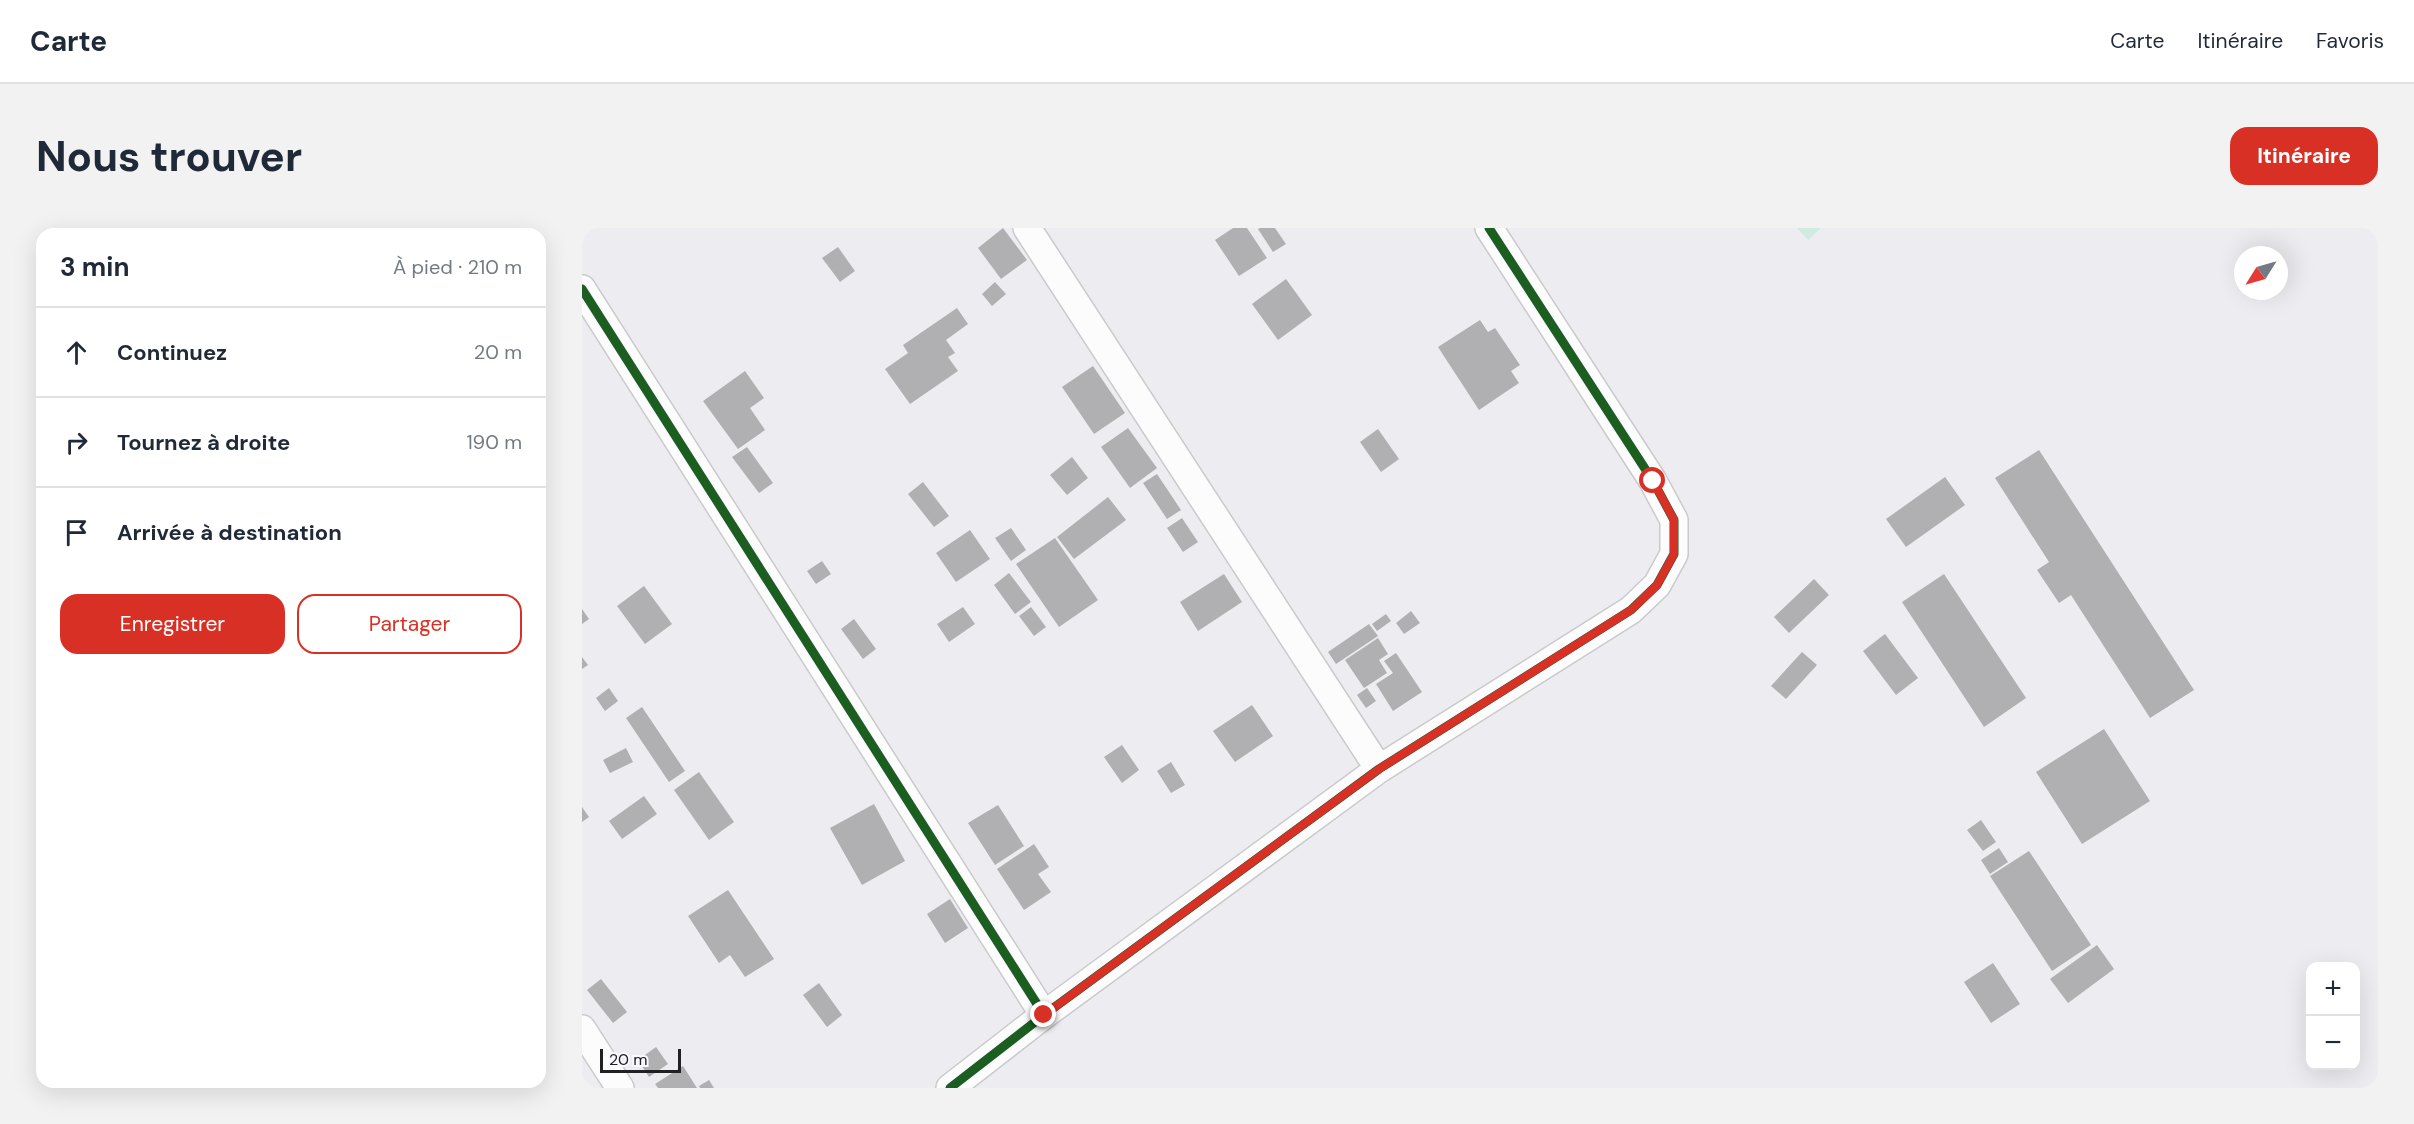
<!DOCTYPE html>
<html lang="fr">
<head>
<meta charset="utf-8">
<style>
	:root { --surface:#fff; --page:#f2f2f3; --text:#1f2937; --muted:#747a83; --line:#e0e1e3; --accent:#d93025 }
	body { margin:0; font-family:"DM Sans",sans-serif; background:var(--page); color:var(--text) }
	.controls { position:absolute; right:18px; bottom:18px; display:grid; overflow:hidden; border-radius:12px; box-shadow:0 6px 24px #0002 }
	.controls button { width:54px; height:54px; display:grid; place-items:center; padding:0; border:0; border-bottom:2px solid var(--line); background:var(--surface); color:var(--text); font:30px sans-serif }
	.compass { position:absolute; left:1652px; top:18px; width:54px; height:54px; border-radius:50%; background:var(--surface); box-shadow:0 6px 24px #0002; rotate:233deg }
	.scale { position:absolute; left:18px; bottom:15px; width:81px; box-sizing:border-box; padding-left:6px; border:3px solid #212124; border-top:0; font-size:16px; line-height:21px; white-space:nowrap; color:#212124; -webkit-text-stroke:4px #f9f9ff; paint-order:stroke }
	.stop { position:absolute; width:18px; height:18px; margin:-14px; border:4px solid #d93025; border-radius:50%; background:#fff }
	.stop.end { background:#d93025; border-color:#fff; box-shadow:0 2px 6px #0008 }
	.list { margin:0; padding:0; list-style:none }
	h2 { display:flex; justify-content:space-between; align-items:center; height:78px; margin:0; padding:0 24px; font-size:26px }
	h2 small { font-size:20px; font-weight:400; color:var(--muted) }
	.list li { display:grid; grid-template-columns:39px 1fr auto; gap:18px; align-items:center; box-sizing:border-box; height:90px; padding:0 24px; border-top:2px solid var(--line) }
	.list b { display:block; font-size:22px; white-space:nowrap }
	.list em { font-size:20px; font-style:normal; color:var(--muted) }
	.actions { display:flex; gap:12px; padding:18px 24px }
	.actions a { flex:1; padding:14px 0; border:2px solid var(--accent); border-radius:18px; text-align:center; font-size:21px; color:var(--accent) }
	.actions .main { background:var(--accent); color:#fff }
	.icon { flex:none; width:33px; height:33px; fill:none; stroke:currentColor; stroke-width:2; stroke-linecap:round; stroke-linejoin:round }
	.map { position:relative; flex:none; width:1796px; height:860px; overflow:hidden; border-radius:18px }
	header { display:flex; align-items:center; gap:36px; box-sizing:border-box; height:84px; padding:0 30px; background:var(--surface); border-bottom:2px solid var(--line) }
	header strong { font-size:28px }
	nav { display:flex; gap:33px; margin-inline-start:auto; font-size:21px }
	.intro { display:flex; align-items:center; justify-content:space-between; box-sizing:border-box; height:144px; padding:0 36px }
	h1 { margin:0; font-size:42px }
	.button { padding:15px 27px; border-radius:18px; background:var(--accent); color:#fff; font-size:21px; font-weight:700 }
	main { display:flex; gap:36px; padding:0 36px }
	aside { flex:1; background:var(--surface); border-radius:18px; box-shadow:0 6px 24px #0002 }
	.map>svg:first-child { display:block }
	.green { fill:#d0ebe0 }
	.building { fill:#b0b0b2 }
	.lines { fill:none; stroke-linecap:round; stroke-linejoin:round }
	.minor-casing { stroke:#cacacd; stroke-width:30 }
	.minor { stroke:#fcfcfd; stroke-width:27 }
	.cycleway-casing { stroke:#f9f9ff; stroke-width:13 }
	.cycleway { stroke:#1b5e20; stroke-width:9 }
	.route { stroke:#d93025; stroke-width:8 }
</style>
</head>
<body>
<header>
<strong>Carte</strong>
<nav><a>Carte</a><a>Itinéraire</a><a>Favoris</a></nav>
</header>
<div class="intro"><h1>Nous trouver</h1><a class="button">Itinéraire</a></div>
<main>
<aside>
<h2>3 min<small>À pied · 210 m</small></h2>
<ul class="list">
<li><svg class="icon" aria-label="ahead" viewBox="0 0 24 24"><path d="M12 20V5M6 11l6-6 6 6"/></svg><div><b>Continuez</b></div><em>20 m</em></li>
<li><svg class="icon" aria-label="right" viewBox="0 0 24 24"><path d="M7 20v-9h11M14 6l5 5-5 5"/></svg><div><b>Tournez à droite</b></div><em>190 m</em></li>
<li><svg class="icon" aria-label="arrive" viewBox="0 0 24 24"><path d="M6 21V4h12l-3 4 3 4H6"/></svg><div><b>Arrivée à destination</b></div></li>
</ul>
<div class="actions"><a class="main">Enregistrer</a><a>Partager</a></div>
</aside>
<div class="map">
<svg width="1796" height="860" viewBox="0 0 1796 860">
	<rect width="100%" height="100%" fill="#ededf1"/>
	<path class="green" d="M1215,0H1239L1226,12Z"/>
	<path class="building" d="M421,0L445,32L419,51L396,20Z
		M651,0H665L685,30L657,48L633,12Z
		M678,0H693L704,16L691,24L676,1Z
		M256,19L273,43L258,54L240,30Z
		M704,51L730,87L696,112L670,76Z
		M413,54L424,66L410,78L400,66Z
		M375,80L386,96L364,112L373,125L366,129L376,143L328,176L303,141L326,125L321,117Z
		M898,92L906,104L913,100L938,137L929,143L937,155L897,182L856,119Z
		M511,138L543,185L512,206L480,159Z
		M163,143L182,170L168,180L183,202L156,221L121,173Z
		M546,200L575,240L548,260L519,219Z
		M796,201L817,231L799,244L778,214Z
		M165,219L191,255L177,265L150,229Z
		M1457,222L1612,462L1568,490L1489,367L1477,375L1455,342L1467,334L1413,250Z
		M490,229L506,250L485,267L468,247Z
		M575,246L599,282L585,291L561,255Z
		M1363,249L1383,277L1324,319L1304,291Z
		M341,254L367,288L352,299L326,266Z
		M526,269L544,292L492,331L475,309Z
		M600,290L616,314L601,324L585,300Z
		M429,300L444,322L429,333L413,310Z
		M388,302L408,331L374,354L354,325Z
		M473,310L516,372L477,399L434,336Z
		M240,333L249,346L234,356L225,343Z
		M427,345L449,374L433,386L412,357Z
		M642,346L660,374L616,403L598,374Z
		M1362,346L1444,470L1402,499L1320,374Z
		M1232,351L1247,367L1207,405L1192,389Z
		M62,358L90,396L63,416L35,378Z
		M381,379L393,396L367,414L355,396Z
		M449,379L464,399L452,408L437,388Z
		M0,381L7,391L0,396Z
		M829,383L838,395L822,406L814,395Z
		M804,386L809,393L795,403L790,396Z
		M272,391L294,421L281,431L259,401Z
		M787,396L796,408L754,436L746,424Z
		M1303,406L1336,450L1314,467L1281,423Z
		M796,410L806,426L797,432L805,445L782,460L763,432Z
		M1220,424L1235,437L1204,471L1189,458Z
		M814,425L840,464L811,483L794,456L811,445L802,433Z
		M0,429L6,437L0,441Z
		M27,460L36,473L23,483L14,470Z
		M785,460L794,473L784,480L775,467Z
		M670,477L691,508L653,534L631,503Z
		M60,479L103,543L87,554L44,490Z
		M1522,501L1568,573L1500,616L1454,544Z
		M540,517L557,542L540,555L522,529Z
		M44,520L51,534L28,545L21,532Z
		M589,534L603,557L589,565L575,543Z
		M117,544L152,594L127,612L92,562Z
		M62,568L75,586L40,611L27,593Z
		M292,576L323,633L280,657L248,600Z
		M416,577L442,618L413,637L386,595Z
		M0,579L7,589L0,594Z
		M1399,592L1414,614L1401,623L1385,602Z
		M452,616L467,639L456,646L469,664L442,682L415,641Z
		M1417,620L1426,634L1408,646L1399,632Z
		M1447,623L1509,717L1470,743L1408,648Z
		M146,662L192,731L163,749L148,727L137,735L106,688Z
		M368,671L386,700L363,715L345,686Z
		M1515,717L1532,741L1486,775L1468,751Z
		M1411,735L1438,776L1409,795L1382,754Z
		M19,751L45,784L31,795L5,762Z
		M237,755L260,787L245,799L221,767Z
		M74,819L86,836L67,849L56,832Z
		M101,838L115,860H76L73,856Z
		M127,852L132,860H118L117,858Z"/>
	<g class="lines">
		<defs>
			<path id="minor" d="M445,0L797,541
				M0,61L462,787
				M0,801L38,860
				M368,860L462,787L797,541L1049,382L1075,357L1092,326V292L1071,253L907,0"/>
		</defs>
		<use href="#minor" class="minor-casing"/>
		<use href="#minor" class="minor"/>
		<defs>
			<path id="cycleway" d="M0,61L462,787
				M368,860L462,787L797,541L1049,382L1075,357L1092,326V292L1071,253L907,0"/>
		</defs>
		<use href="#cycleway" class="cycleway-casing"/>
		<use href="#cycleway" class="cycleway"/>
	</g>
	<g class="lines">
		<path class="route" d="M462,787L797,541L1049,382L1075,357L1092,326V292L1071,253"/>
	</g>
</svg>
<div class="controls">
<button>+</button>
<button>−</button>
</div>
<svg class="compass" viewBox="-18 -18 36 36"><path d="M0-13l5 13h-10z" fill="#e53935"/><path d="M0 13l5-13h-10z" fill="#747a83"/></svg>
<div class="scale">20 m</div>
<div class="stop" style="left:1071px;top:253px"></div>
<div class="stop end" style="left:462px;top:787px"></div>
</div>
</main>
</body>
</html>
